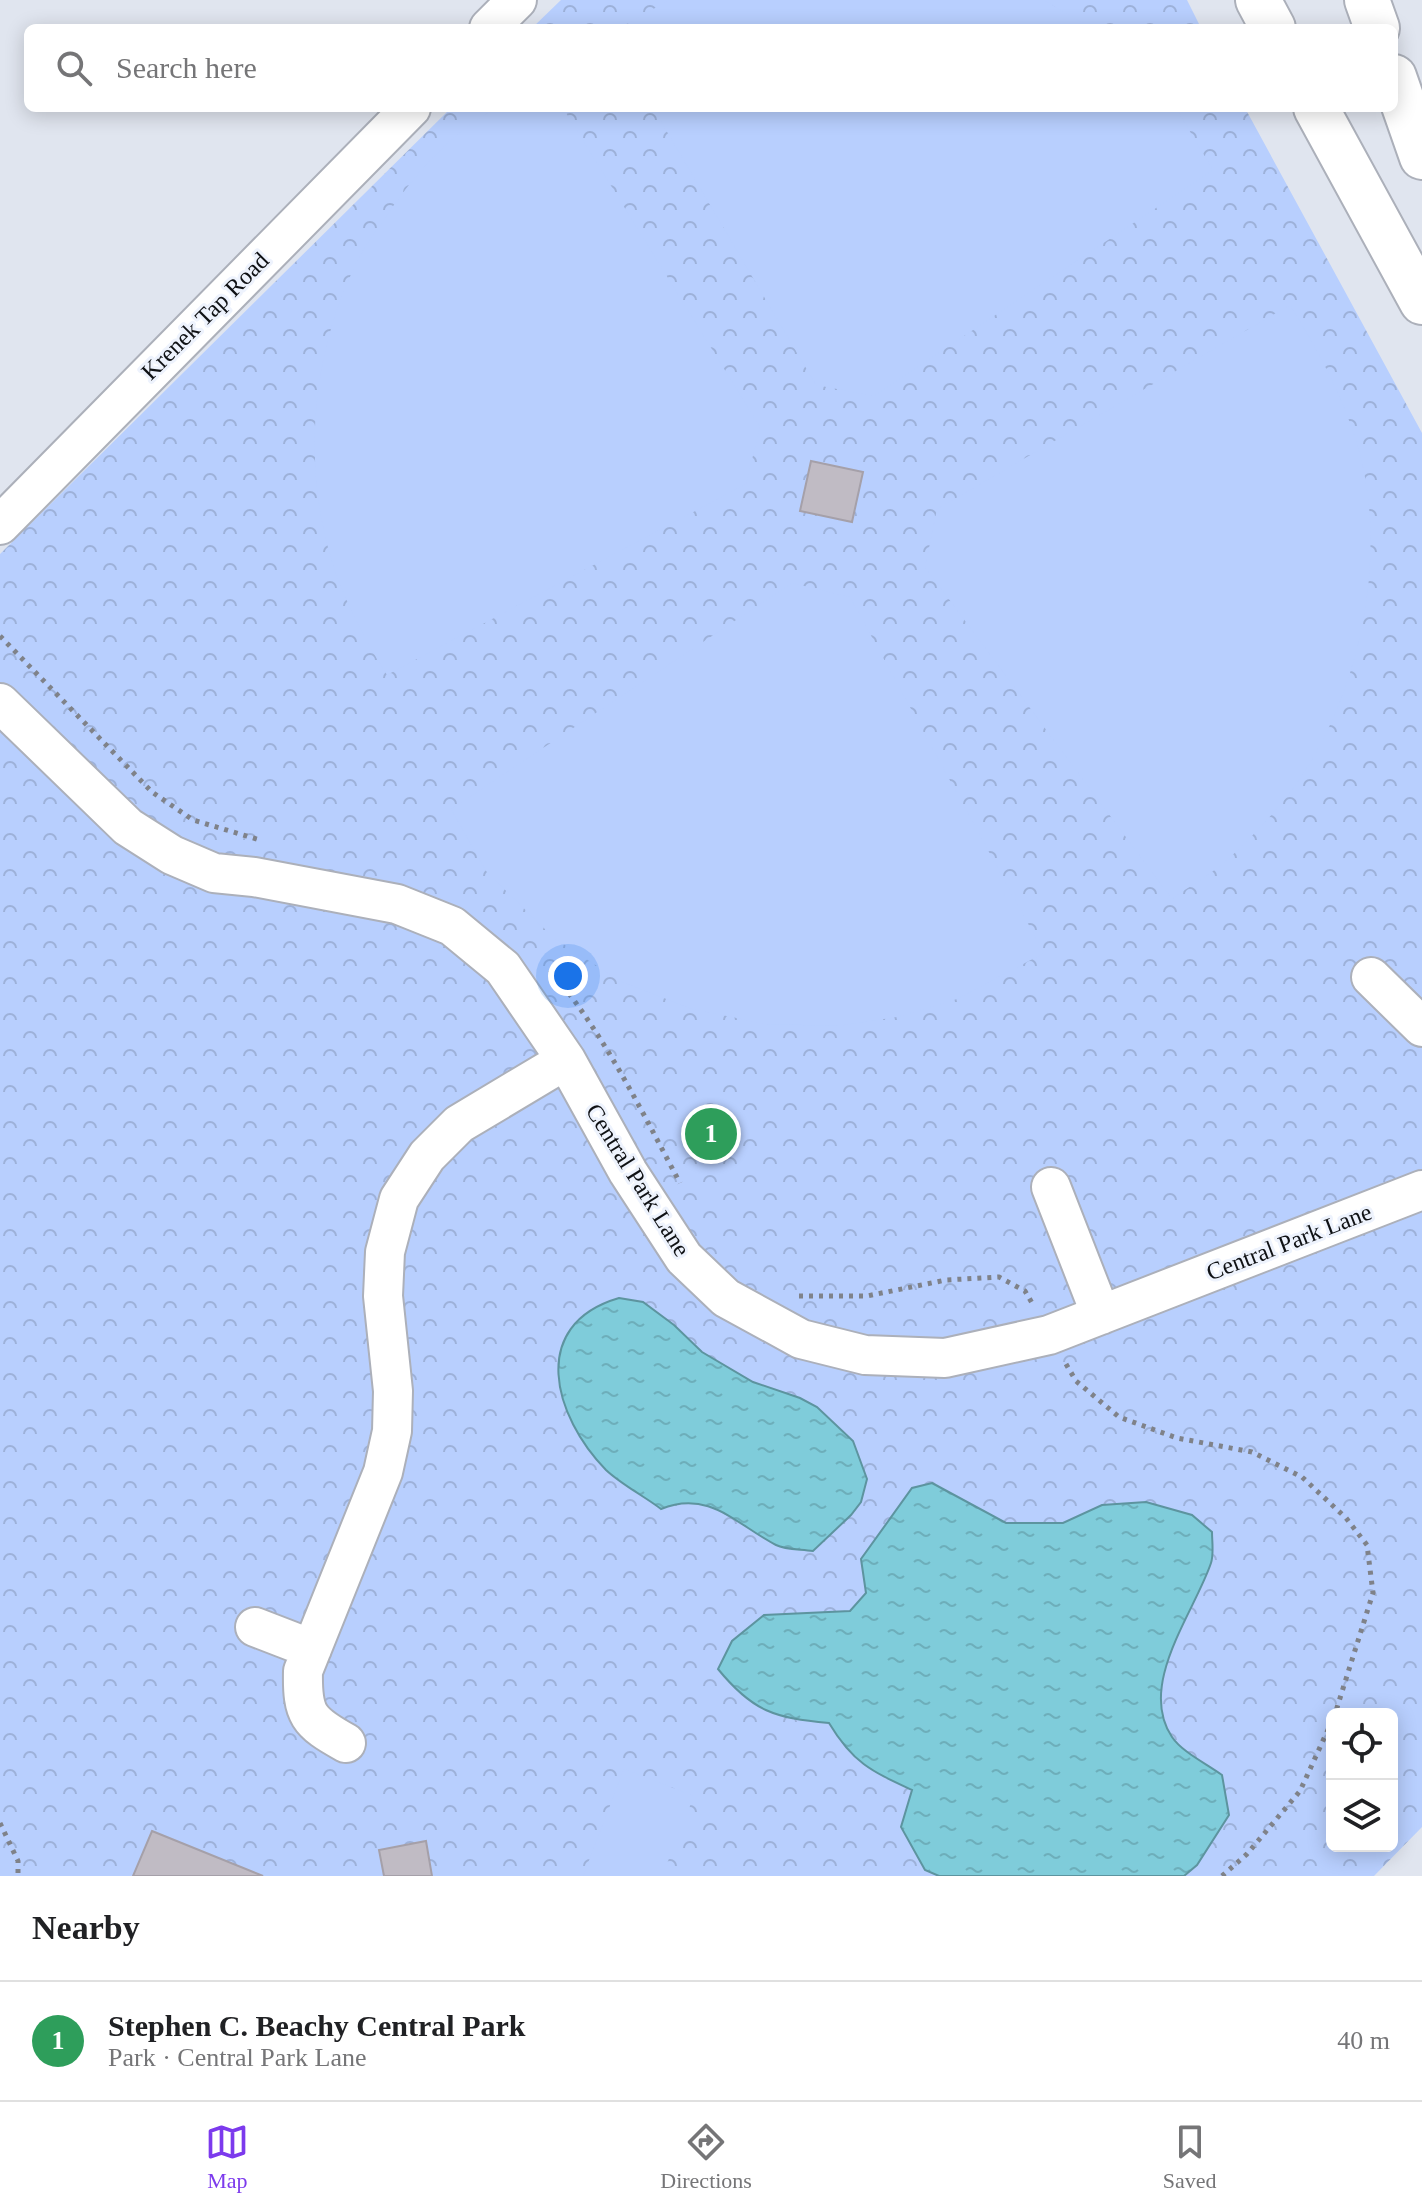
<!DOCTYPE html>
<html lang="en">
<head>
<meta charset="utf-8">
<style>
	:root { --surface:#fff; --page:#f2f2f2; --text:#202124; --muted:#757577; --line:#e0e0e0; --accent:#7c3aed }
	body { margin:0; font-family:"Times New Roman",serif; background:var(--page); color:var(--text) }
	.controls { position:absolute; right:24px; bottom:24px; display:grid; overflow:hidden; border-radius:12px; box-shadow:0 4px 20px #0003 }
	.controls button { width:72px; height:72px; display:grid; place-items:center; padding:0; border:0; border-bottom:2px solid var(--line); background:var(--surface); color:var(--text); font:40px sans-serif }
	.you { position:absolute; left:568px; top:976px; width:28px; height:28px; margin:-20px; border:6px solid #fff; border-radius:50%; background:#1a73e8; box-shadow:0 0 0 12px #1a73e833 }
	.badge { display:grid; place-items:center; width:52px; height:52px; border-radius:50%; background:var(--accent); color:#fff; font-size:26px; font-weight:700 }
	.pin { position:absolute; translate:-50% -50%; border:4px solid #fff; box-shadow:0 2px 8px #0006 }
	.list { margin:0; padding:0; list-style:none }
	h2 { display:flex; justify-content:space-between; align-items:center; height:104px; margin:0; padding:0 32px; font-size:34px }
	h2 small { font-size:26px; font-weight:400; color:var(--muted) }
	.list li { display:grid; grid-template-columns:52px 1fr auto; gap:24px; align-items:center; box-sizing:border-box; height:120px; padding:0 32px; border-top:2px solid var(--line) }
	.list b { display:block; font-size:30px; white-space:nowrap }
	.list p { margin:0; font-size:26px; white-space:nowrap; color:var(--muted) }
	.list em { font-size:26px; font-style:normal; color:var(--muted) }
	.icon { flex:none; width:44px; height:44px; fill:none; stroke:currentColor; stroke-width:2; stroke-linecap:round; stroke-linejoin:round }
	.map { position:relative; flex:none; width:1422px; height:1876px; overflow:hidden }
	.search { position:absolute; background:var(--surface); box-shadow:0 4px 20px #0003; left:24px; right:24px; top:24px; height:88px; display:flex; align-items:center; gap:20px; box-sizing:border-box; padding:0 28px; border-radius:12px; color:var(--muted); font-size:30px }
	.sheet { height:224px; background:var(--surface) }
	nav { display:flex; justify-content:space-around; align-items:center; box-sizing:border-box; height:112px; border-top:2px solid var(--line); background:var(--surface); font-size:22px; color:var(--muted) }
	nav a { display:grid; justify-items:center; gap:4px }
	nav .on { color:var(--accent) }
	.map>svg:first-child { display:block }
	.park { fill:url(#park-crowns); fill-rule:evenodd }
	.pitch { fill:#b8cffe }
	.water { fill:url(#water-ripples); stroke:#5d949f; stroke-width:2 }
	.building { fill:#c0bbc4; stroke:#a5a0a9; stroke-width:2 }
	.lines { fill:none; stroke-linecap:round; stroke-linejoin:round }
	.minor-casing { stroke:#acb0ba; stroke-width:42 }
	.major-casing { stroke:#acb0ba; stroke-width:48 }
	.highway-casing { stroke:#acb0ba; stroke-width:48 }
	.path { stroke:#7f8289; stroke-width:5; stroke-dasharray:4 6; stroke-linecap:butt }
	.minor { stroke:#fff; stroke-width:38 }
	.major { stroke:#fff; stroke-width:44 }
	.highway { stroke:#fff; stroke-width:44 }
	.labels { text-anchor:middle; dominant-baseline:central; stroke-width:6; stroke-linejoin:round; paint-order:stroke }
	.street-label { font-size:24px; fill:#0f1114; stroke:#eef3fd }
</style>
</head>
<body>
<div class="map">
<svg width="1422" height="1876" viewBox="0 0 1422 1876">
	<defs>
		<pattern id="park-crowns" width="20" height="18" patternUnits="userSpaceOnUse" patternTransform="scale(2)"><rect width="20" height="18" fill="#b8cffe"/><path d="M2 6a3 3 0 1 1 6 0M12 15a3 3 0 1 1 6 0" fill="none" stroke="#9db1d9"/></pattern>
		<pattern id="water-ripples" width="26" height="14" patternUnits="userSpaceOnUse" patternTransform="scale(2)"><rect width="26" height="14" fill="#7fccda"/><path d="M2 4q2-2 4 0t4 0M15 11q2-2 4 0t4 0" fill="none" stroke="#6daeba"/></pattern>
	</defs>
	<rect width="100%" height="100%" fill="#e0e5ef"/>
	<path class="park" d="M561,0H1187L1201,28H532Z
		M451,108H1245L1422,433V1827L1374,1876H0V554ZM1332,1714H1392V1846H1332Z"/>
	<path class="pitch" d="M669,0H1044L1091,28H620Z
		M496,108H563L760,427L746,484L387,675C370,648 354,619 342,589C299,484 308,354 361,254C368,241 377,230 385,218C413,176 451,132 496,108Z
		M653,108H1176L1213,170L874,396L816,385Z
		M1290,305C1318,350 1343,396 1358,447C1390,559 1359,702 1289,794C1275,812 1240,850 1222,864C1207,877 1188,887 1172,899L925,567L937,509Z
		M792,583L850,597L1044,953L957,999L897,1017L838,1026L766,1024L692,1009L620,981L554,938L486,871L451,809Z
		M624,1769L694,1796L662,1876H583Z"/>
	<path class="water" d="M619,1298L643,1302L674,1325L702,1352L753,1382L800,1398L817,1407L853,1441L867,1479L861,1502L851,1515L813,1551C801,1549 786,1550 776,1545C737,1525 709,1489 661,1509C644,1496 622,1485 606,1470C554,1417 527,1325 619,1298Z
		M932,1483L1006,1523H1063L1102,1505L1146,1502L1192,1515L1212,1532C1212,1542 1214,1554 1211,1563C1194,1613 1137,1685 1172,1737C1182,1752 1207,1764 1222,1775L1229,1815L1197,1865L1184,1876H939L925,1870L901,1827L912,1790C871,1771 853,1763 829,1723C775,1718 753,1712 718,1669L732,1641L764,1615L850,1611L866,1593L861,1559L912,1488Z"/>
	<path class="building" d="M811,461L863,472L852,522L800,511Z
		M152,1831L263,1876H133Z
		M426,1841L432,1876H384L379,1850Z"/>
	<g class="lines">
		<defs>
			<path id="minor" d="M489,28L517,0
				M0,525L411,108
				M0,703L128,827L172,855L214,873L254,877L397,904L452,926L503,968L566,1060L628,1172L684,1258L726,1298L801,1339L865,1355L945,1358L1049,1335L1422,1190
				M1371,977L1422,1027
				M1051,1187L1101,1315
				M255,1627L312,1649
				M346,1743C308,1722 302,1715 303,1671L383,1472L392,1431L393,1391L383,1296L385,1252L399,1199L427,1156L459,1124L566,1060"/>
			<path id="major" d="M1258,0L1273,28
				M1316,108L1422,302"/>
			<path id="highway" d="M1367,0L1377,28
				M1394,77L1422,157"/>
		</defs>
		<use href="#minor" class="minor-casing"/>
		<use href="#major" class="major-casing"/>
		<use href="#highway" class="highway-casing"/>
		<path class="path" d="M0,636L152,792L193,820L260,840
			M550,970C604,1033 641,1110 680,1183
			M799,1296H867L946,1280L999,1277L1025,1291L1032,1303
			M1066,1364L1076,1381L1119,1417L1177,1438L1252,1452L1302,1477L1346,1518L1367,1545L1373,1593L1335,1714
			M0,1823L18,1861V1876
			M1222,1876L1247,1854L1300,1791L1332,1721"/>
		<use href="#minor" class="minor"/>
		<use href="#major" class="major"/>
		<use href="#highway" class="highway"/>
	</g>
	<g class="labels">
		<g class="street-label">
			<text transform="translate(205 316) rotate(-45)">Krenek Tap Road</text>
			<text transform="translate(638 1180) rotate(58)">Central Park Lane</text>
			<text transform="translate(1289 1242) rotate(-21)">Central Park Lane</text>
		</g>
	</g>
</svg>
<div class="controls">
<button><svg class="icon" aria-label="locate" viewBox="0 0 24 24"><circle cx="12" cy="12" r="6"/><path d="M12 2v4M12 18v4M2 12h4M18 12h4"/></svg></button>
<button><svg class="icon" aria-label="layers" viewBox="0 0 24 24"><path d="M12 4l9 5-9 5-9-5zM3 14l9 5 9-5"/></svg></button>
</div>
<div class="you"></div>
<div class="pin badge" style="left:711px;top:1134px;background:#2e9e5b">1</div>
<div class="search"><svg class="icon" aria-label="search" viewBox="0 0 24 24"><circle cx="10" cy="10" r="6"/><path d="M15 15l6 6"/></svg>Search here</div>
</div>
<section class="sheet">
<h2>Nearby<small></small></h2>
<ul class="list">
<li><span class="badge" style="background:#2e9e5b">1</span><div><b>Stephen C. Beachy Central Park</b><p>Park · Central Park Lane</p></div><em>40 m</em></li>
</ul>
</section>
<nav>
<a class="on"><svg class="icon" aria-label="map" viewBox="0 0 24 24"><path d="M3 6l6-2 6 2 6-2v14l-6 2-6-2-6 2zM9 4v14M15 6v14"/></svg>Map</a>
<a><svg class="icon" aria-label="directions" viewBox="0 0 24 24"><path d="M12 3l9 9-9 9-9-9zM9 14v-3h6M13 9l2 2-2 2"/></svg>Directions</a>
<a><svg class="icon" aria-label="saved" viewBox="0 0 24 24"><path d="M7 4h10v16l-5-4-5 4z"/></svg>Saved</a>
</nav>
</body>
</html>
